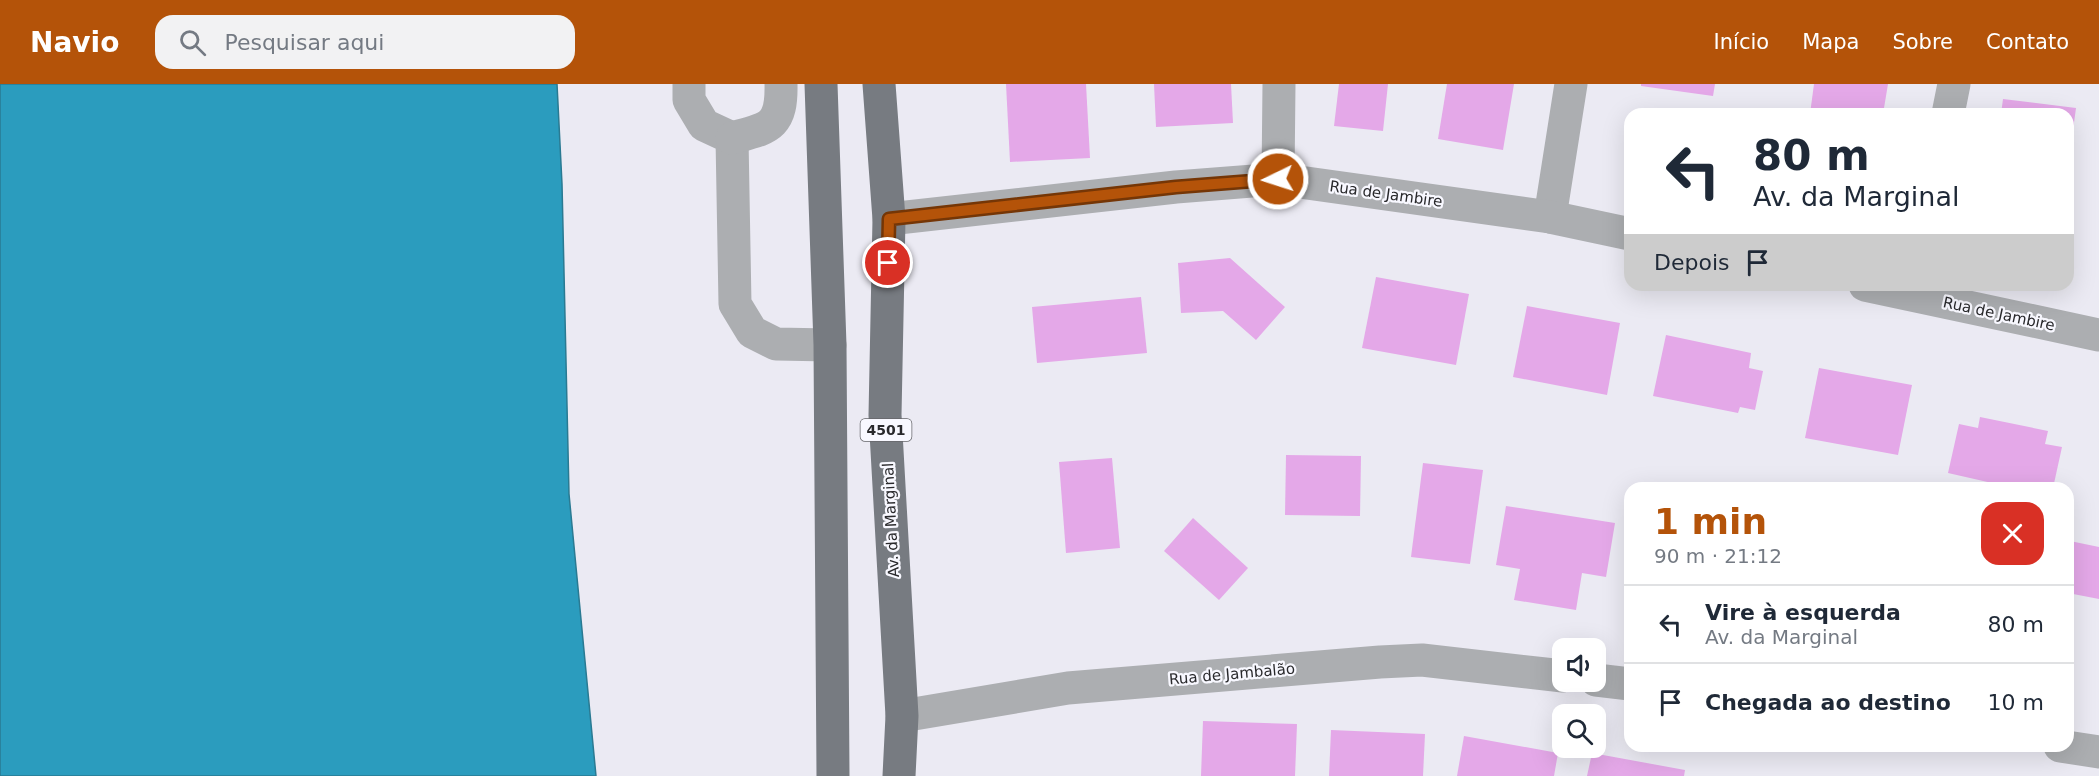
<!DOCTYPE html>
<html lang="pt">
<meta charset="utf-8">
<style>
body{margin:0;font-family:"DejaVu Sans",sans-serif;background:#f2f2f3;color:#1f2937;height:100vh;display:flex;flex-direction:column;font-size:22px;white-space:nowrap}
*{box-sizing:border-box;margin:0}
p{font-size:20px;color:#747a83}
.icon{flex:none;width:33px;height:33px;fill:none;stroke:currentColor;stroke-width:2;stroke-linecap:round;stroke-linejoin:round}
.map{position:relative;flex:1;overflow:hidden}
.panel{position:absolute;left:1624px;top:398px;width:450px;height:270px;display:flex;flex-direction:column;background:#fff;border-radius:18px;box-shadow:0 6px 24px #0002}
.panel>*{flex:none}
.hud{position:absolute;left:1624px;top:24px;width:450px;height:183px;border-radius:18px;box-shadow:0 6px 24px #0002;background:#fff;color:#1f2937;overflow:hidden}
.tools{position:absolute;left:1552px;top:554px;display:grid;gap:12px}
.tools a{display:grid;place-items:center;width:54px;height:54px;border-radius:12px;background:#fff;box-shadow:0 6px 24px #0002;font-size:30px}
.pin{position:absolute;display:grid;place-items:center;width:51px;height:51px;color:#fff;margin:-26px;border:3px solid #fff;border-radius:50%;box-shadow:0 2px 6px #0007}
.me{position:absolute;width:66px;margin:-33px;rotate:266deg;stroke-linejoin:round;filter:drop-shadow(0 0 4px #0008)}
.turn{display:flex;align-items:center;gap:21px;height:126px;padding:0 30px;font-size:27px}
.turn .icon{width:78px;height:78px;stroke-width:2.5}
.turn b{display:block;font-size:42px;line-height:51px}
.then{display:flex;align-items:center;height:57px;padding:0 30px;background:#0003;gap:12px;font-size:22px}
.round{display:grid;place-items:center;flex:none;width:63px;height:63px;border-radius:18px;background:#f2f2f3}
.headline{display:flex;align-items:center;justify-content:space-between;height:102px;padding:0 30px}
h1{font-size:36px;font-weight:700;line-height:45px;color:#b45309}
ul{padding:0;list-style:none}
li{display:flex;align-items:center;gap:18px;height:78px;padding:0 30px;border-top:2px solid #e0e1e3}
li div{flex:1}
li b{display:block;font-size:22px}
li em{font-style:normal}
header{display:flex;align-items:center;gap:36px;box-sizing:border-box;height:84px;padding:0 30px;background:#b45309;color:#fff}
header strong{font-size:28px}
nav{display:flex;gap:33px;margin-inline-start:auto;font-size:21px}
.search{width:420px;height:54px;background:#f2f2f3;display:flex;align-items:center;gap:15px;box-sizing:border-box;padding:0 21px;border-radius:18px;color:#747a83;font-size:22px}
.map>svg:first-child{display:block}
.water{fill:#2b9cbe;stroke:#2a7a92;stroke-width:1.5}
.building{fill:#e4a8e8}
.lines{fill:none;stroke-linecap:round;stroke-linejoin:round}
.minor{stroke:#acaeb1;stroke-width:33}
.major{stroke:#777b81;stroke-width:33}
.route-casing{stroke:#753606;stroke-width:15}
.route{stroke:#b45309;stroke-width:10}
.labels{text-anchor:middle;stroke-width:4.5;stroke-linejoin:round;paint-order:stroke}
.shield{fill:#f8f8ff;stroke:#67676b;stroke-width:1.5}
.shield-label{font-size:14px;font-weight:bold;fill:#29292c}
.street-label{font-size:15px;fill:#29292c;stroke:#f8f8ff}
</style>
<header>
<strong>Navio</strong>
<div class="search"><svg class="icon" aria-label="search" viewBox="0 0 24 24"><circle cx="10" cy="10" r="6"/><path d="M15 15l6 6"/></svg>Pesquisar aqui</div>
<nav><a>Início</a><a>Mapa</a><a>Sobre</a><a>Contato</a></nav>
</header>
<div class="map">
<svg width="2099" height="692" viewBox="0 0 2099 692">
<rect width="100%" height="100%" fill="#ebeaf3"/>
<polygon class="water" points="0,0 557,0 562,100 569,410 596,692 0,692"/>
<g class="building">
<polygon points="1006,0 1086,0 1090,74 1010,78"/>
<polygon points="1154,0 1231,0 1233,39 1156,43"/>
<polygon points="1339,0 1388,0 1383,47 1334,42"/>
<polygon points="1447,0 1514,0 1503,66 1438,55"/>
<polygon points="1641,0 1715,0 1713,12 1641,2"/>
<polygon points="1814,0 1888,0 1883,30 1810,30"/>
<polygon points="2003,15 2076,24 2070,68 2068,30 2001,30"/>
<polygon points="1230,174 1285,223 1256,256 1223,227 1181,229 1178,179"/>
<polygon points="1376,193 1469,210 1456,281 1362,264"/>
<polygon points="1141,213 1147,269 1037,279 1032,223"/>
<polygon points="1527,222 1620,239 1607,311 1513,293"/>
<polygon points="1666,251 1751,269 1749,284 1763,287 1755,326 1740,323 1738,329 1653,312"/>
<polygon points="1819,284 1912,301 1898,371 1805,354"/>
<polygon points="1980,333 2048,347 2045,360 2062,363 2053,404 2014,404 1948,389 1959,340 1978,344"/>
<polygon points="1286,371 1361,372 1360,432 1285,431"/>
<polygon points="1112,374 1120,464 1066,469 1059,378"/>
<polygon points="1423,379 1483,386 1470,480 1411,473"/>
<polygon points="1506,422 1615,439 1606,493 1582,489 1576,526 1514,516 1520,485 1496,481"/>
<polygon points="1193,434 1248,484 1219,516 1164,467"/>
<polygon points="2070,457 2099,463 2099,515 2068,509 2068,466"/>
<polygon points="1203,637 1297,640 1295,692 1201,692"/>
<polygon points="1331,646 1425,650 1423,692 1329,692"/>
<polygon points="1464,652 1558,669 1554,692 1457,692"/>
<polygon points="1592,669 1685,686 1684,692 1587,692"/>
</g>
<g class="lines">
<g class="minor">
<polyline points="689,0 689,16 704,41 732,54 735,220 752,248 776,260 830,261"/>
<polyline points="1948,30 1954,0"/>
<path d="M732,54C768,44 782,44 781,0"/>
<polyline points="1278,95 1279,0"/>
<polyline points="1550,133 1571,0"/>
<polyline points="889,135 1176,103 1278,95 1550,133 1630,150"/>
<polyline points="1865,201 2099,251"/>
<polyline points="1596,596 1630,600"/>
<polyline points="902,632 1068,604 1380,578 1422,576 1563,592"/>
<polyline points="2060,662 2099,668"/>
</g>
<g class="major">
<polyline points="821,0 830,261 833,692"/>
<polyline points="879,0 889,135 885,331 902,632 899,692"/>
</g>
</g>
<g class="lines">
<g class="route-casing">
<polyline id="route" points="888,179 889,135 1176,103 1278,95"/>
</g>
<use href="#route" class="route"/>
</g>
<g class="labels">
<rect class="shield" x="860.5" y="335" width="51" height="22" rx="4.5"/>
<g class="shield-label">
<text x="886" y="351">4501</text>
</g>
<g class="street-label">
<text transform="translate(1386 110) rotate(8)" y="5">Rua de Jambire</text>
<text transform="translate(1999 230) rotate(12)" y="5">Rua de Jambire</text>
<text transform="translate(891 436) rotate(-93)" y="5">Av. da Marginal</text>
<text transform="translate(1232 590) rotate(-5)" y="5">Rua de Jambalão</text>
</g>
</g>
</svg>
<div class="tools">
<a><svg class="icon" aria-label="sound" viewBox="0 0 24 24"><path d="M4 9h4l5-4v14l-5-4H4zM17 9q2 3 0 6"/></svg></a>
<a><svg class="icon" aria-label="search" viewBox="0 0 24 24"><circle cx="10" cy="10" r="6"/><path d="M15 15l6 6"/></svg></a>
</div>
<div class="pin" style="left:888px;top:179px;background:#d93025"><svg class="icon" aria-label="arrive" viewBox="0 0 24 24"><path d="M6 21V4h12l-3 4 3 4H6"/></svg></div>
<svg class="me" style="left:1278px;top:95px" viewBox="-20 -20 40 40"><circle r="17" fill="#b45309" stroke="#fff" stroke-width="3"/><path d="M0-11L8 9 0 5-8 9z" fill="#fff"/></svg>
<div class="hud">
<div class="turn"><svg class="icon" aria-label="left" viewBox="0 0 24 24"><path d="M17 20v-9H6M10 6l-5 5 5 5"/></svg><div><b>80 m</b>Av. da Marginal</div></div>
<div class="then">Depois<svg class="icon" aria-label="arrive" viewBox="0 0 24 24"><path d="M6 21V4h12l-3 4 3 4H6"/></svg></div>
</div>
<section class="panel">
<div class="headline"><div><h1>1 min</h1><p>90 m · 21:12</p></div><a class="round" style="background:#d93025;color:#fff"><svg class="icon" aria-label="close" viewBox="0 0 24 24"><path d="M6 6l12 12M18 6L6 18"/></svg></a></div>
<ul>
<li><svg class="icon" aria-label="left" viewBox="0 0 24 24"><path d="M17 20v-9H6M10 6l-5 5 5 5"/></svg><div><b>Vire à esquerda</b><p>Av. da Marginal</p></div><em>80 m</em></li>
<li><svg class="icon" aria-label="arrive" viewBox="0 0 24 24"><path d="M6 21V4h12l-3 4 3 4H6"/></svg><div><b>Chegada ao destino</b></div><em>10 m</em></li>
</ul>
</section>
</div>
